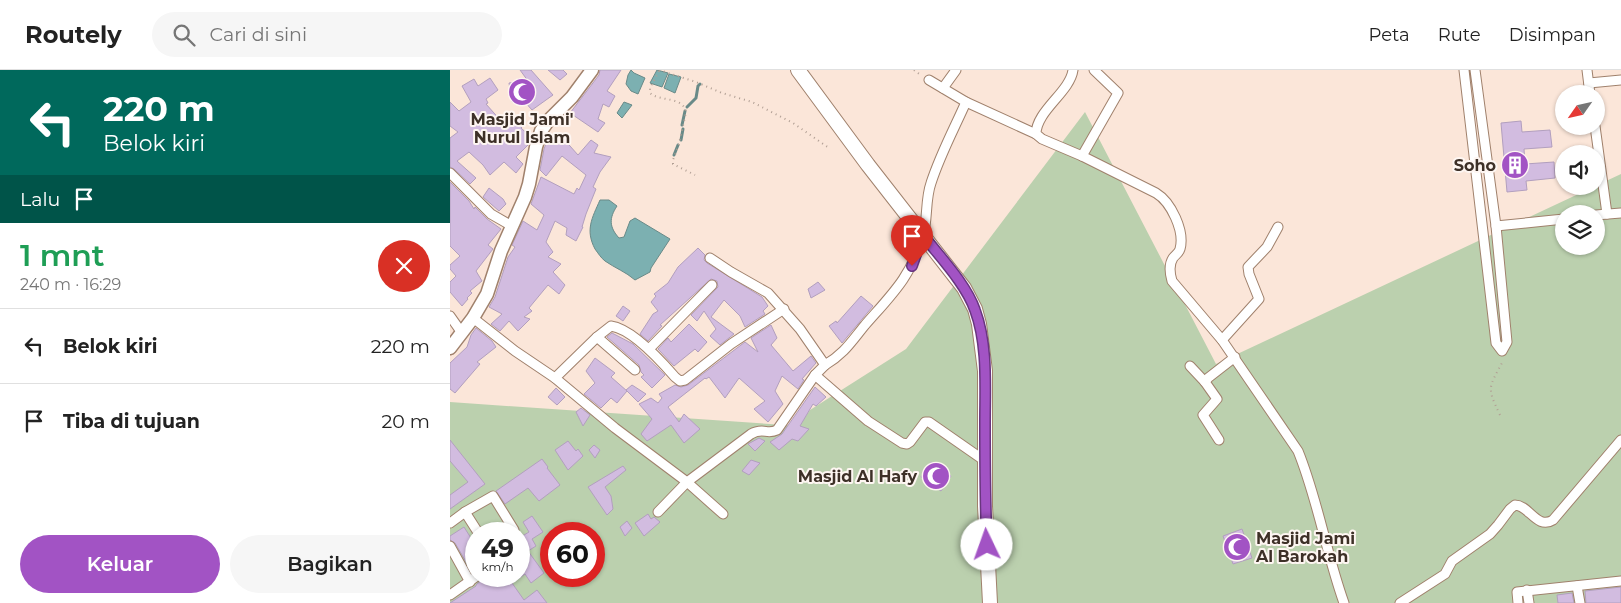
<!DOCTYPE html>
<html lang="id">
<meta charset="utf-8">
<style>
body{margin:0;font-family:Montserrat,sans-serif;background:#f6f6f6;color:#222;height:100vh;display:flex;flex-direction:column;font-size:19px;white-space:nowrap}
*{box-sizing:border-box;margin:0}
p{font-size:16px;color:#767676}
.icon{flex:none;width:28px;height:28px;fill:none;stroke:currentColor;stroke-width:2;stroke-linecap:round;stroke-linejoin:round}
.map{position:relative;flex:1;overflow:hidden}
.sheet{display:flex;flex-direction:column;background:#fff;width:450px}
.sheet>*{flex:none}
.banner{background:#00695c;color:#fff;overflow:hidden}
.needle{width:32px;rotate:236deg}
.tools{position:absolute;left:1105px;top:15px;display:grid;gap:10px}
.tools a{display:grid;place-items:center;width:50px;height:50px;border-radius:50%;background:#fff;box-shadow:0 1px 4px #0004;font-size:25px}
.speed{position:absolute;left:15px;top:452px;display:flex;gap:10px;font-size:25px;font-weight:700;text-align:center}
.speed>*{display:grid;place-content:center;width:65px;height:65px;border-radius:50%;background:#fff;box-shadow:0 1px 4px #0004;line-height:1}
.speed small{font-size:12px;font-weight:400}
.speed .limit{border:8px solid #d22;background:#fff;color:#111}
.pin{position:absolute;display:grid;place-items:center;width:42px;height:42px;color:#fff;margin:-51px -21px;border-radius:50% 50% 50% 0;rotate:-45deg;box-shadow:0 0 5px #0007}
.pin .icon{rotate:45deg}
.me{position:absolute;width:55px;margin:-28px;rotate:357deg;stroke-linejoin:round;filter:drop-shadow(0 0 4px #0008)}
.turn{display:flex;align-items:center;gap:18px;height:105px;padding:0 20px;font-size:22px}
.turn .icon{width:65px;height:65px;stroke-width:2.5}
.turn b{display:block;font-size:35px;line-height:42px}
.then{display:flex;align-items:center;height:48px;padding:0 20px;background:#0003;gap:10px;font-size:19px}
.round{display:grid;place-items:center;flex:none;width:52px;height:52px;border-radius:26px;background:#f6f6f6}
.head{display:flex;align-items:center;justify-content:space-between;height:85px;padding:0 20px}
h1{font-size:30px;font-weight:600;line-height:38px;color:#1e9e55}
.primary-button{display:flex;gap:10px;margin-top:auto;padding:10px 20px}
.primary-button a{flex:1;height:58px;border-radius:30px;background:#a253c4;color:#fff;font-size:20px;font-weight:600;line-height:58px;text-align:center}
.primary-button a+a{background:#f6f6f6;color:#222}
ul{padding:0;list-style:none}
li{display:flex;align-items:center;gap:15px;height:75px;padding:0 20px;border-top:1px solid #e0e0e0}
li div{flex:1}
li b{display:block;font-size:19px}
li em{font-style:normal}
header{display:flex;align-items:center;gap:30px;box-sizing:border-box;height:70px;padding:0 25px;background:#fff;border-bottom:1px solid #e0e0e0}
header strong{font-size:24px}
nav{display:flex;gap:28px;margin-inline-start:auto;font-size:18px}
.search{width:350px;height:45px;background:#f6f6f6;display:flex;align-items:center;gap:12px;box-sizing:border-box;padding:0 18px;border-radius:28px;color:#767676;font-size:19px}
main{display:flex;flex:1;min-height:0}
.map>svg:first-child{display:block}
.green{fill:#bbd0ae;fill-rule:evenodd}
.water{fill:#7cb0b1;stroke:#698a88}
.lines{fill:none;stroke-linecap:round;stroke-linejoin:round}
.stream{stroke:#698a88;stroke-width:3}
.building{fill:#d2bce0;stroke:#b29fbe}
.street-casing{stroke:#a0816c;stroke-width:11}
.secondary-casing{stroke:#a0816c;stroke-width:15}
.primary-casing{stroke:#a0816c;stroke-width:16}
.path{stroke:#b19f94;stroke-width:2;stroke-dasharray:1 4;stroke-linecap:butt}
.street{stroke:#fff;stroke-width:9}
.secondary{stroke:#fff;stroke-width:12}
.primary{stroke:#fff;stroke-width:14}
.route-casing{stroke:#69367f;stroke-width:12}
.route{stroke:#a253c4;stroke-width:9}
.labels{text-anchor:middle;stroke-width:4;stroke-linejoin:round;paint-order:stroke}
.poi-label{font-size:16px;font-weight:bold;fill:#3d3027;stroke:#fef6f2;text-anchor:end}
</style>
<header>
<strong>Routely</strong>
<div class="search"><svg class="icon" aria-label="search" viewBox="0 0 24 24"><circle cx="10" cy="10" r="6"/><path d="M15 15l6 6"/></svg>Cari di sini</div>
<nav><a>Peta</a><a>Rute</a><a>Disimpan</a></nav>
</header>
<main>
<section class="sheet">
<div class="banner">
<div class="turn"><svg class="icon" aria-label="left" viewBox="0 0 24 24"><path d="M17 20v-9H6M10 6l-5 5 5 5"/></svg><div><b>220 m</b>Belok kiri</div></div>
<div class="then">Lalu<svg class="icon" aria-label="arrive" viewBox="0 0 24 24"><path d="M6 21V4h12l-3 4 3 4H6"/></svg></div>
</div>
<div class="head"><div><h1>1 mnt</h1><p>240 m · 16:29</p></div><a class="round" style="background:#d93025;color:#fff"><svg class="icon" aria-label="close" viewBox="0 0 24 24"><path d="M6 6l12 12M18 6L6 18"/></svg></a></div>
<ul>
<li><svg class="icon" aria-label="left" viewBox="0 0 24 24"><path d="M17 20v-9H6M10 6l-5 5 5 5"/></svg><div><b>Belok kiri</b></div><em>220 m</em></li>
<li><svg class="icon" aria-label="arrive" viewBox="0 0 24 24"><path d="M6 21V4h12l-3 4 3 4H6"/></svg><div><b>Tiba di tujuan</b></div><em>20 m</em></li>
</ul>
<div class="primary-button"><a>Keluar</a><a>Bagikan</a></div>
</section>
<div class="map">
<svg width="1171" height="533" viewBox="0 0 1171 533">
<rect width="100%" height="100%" fill="#fbe6d9"/>
<path class="green" d="M635,42L766,294L1171,104V533H0V332L349,356L360,340L456,279ZM1114,144H1146V176H1114ZM26,464H69V506H26ZM101,464H144V506H101Z"/>
<g class="water">
<polygon points="181,0 184,3 195,8 188,24 181,21 176,14 178,5"/>
<polygon points="207,0 218,3 212,17 200,13"/>
<polygon points="219,4 231,7 225,23 214,18"/>
<polygon points="174,32 182,35 172,48 167,43"/>
<path d="M150,130H159L167,136C159,148 159,157 169,168L174,167L180,151L185,148L220,169L201,198L200,202L185,210C176,202 165,198 155,191C151,188 148,183 145,179C135,160 142,148 150,130Z"/>
</g>
<g class="lines">
<g class="stream">
<polyline points="237,37 246,28 248,16 250,14"/>
<polyline points="232,55 235,41"/>
<polyline points="231,70 233,59"/>
<polyline points="224,85 228,75"/>
</g>
</g>
<g class="building">
<polygon points="70,0 81,0 103,25 82,40 74,31 62,32 59,13 78,11"/>
<polygon points="98,0 113,0 117,4 110,10"/>
<polygon points="150,0 171,0 157,21 165,26 159,37 153,34 148,49 155,53 148,62 120,43 149,5"/>
<polygon points="40,8 48,20 36,29 38,33 36,34 52,52 63,45 72,57 71,58 81,67 78,75 66,87 73,94 66,103 54,92 40,105 33,95 19,82 7,91 26,108 20,114 4,99 0,97 0,68 8,62 0,56 0,32 9,41 21,32 12,16 24,9 28,16"/>
<polygon points="1071,51 1072,62 1100,60 1102,77 1074,79 1075,94 1104,92 1105,108 1076,111 1077,120 1057,122 1051,53"/>
<polygon points="100,63 110,70 112,67 128,85 141,70 148,75 144,83 161,87 150,102 143,117 146,119 136,144 132,157 133,157 126,171 116,165 117,158 105,151 96,172 103,182 98,187 111,194 103,202 115,215 109,224 98,215 79,238 82,241 74,247 80,249 68,261 59,251 50,261 41,254 52,244 39,237 45,227 58,187 65,177 62,175 73,151 87,160 94,145 81,134 91,107 124,124 127,118 129,120 136,105 112,86 96,106 90,100 94,79"/>
<polygon points="0,112 19,131 24,139 25,137 37,149 51,159 38,175 43,179 26,201 32,211 20,221 22,223 17,228 18,229 12,236 0,222 0,212 6,206 0,199 0,195 10,186 0,176"/>
<polygon points="39,118 53,129 56,134 49,141 33,127"/>
<polygon points="248,178 255,185 254,190 257,193 312,227 318,236 313,241 315,244 295,257 290,246 274,230 261,247 284,264 270,275 260,266 266,259 254,241 247,251 241,245 268,217 267,211 261,209 210,255 212,256 198,271 190,264 203,244 208,241 201,232 206,226 204,224 218,213 228,197"/>
<polygon points="368,212 375,220 361,228 358,219"/>
<polygon points="411,226 423,236 392,273 379,256 386,251 387,253"/>
<polygon points="173,236 180,241 173,251 166,246"/>
<polygon points="239,254 257,272 248,282 245,279 224,296 208,279 218,268 221,272"/>
<polygon points="321,255 327,268 321,275 343,301 361,286 366,293 352,309 354,310 348,319 332,306 325,321 333,334 318,352 304,339 315,331 289,308 275,328 259,307 256,309 255,308 218,337 229,352 234,344 250,359 234,373 221,355 197,371 191,364 202,349 189,334 201,328 208,333 212,328 209,324 225,315 231,317 238,315 295,272 308,282 301,268"/>
<polygon points="26,258 42,271 46,277 27,292 30,294 5,323 0,319 0,293 17,277 21,265"/>
<polygon points="162,263 183,274 215,305 202,318 191,307 194,305 191,302 189,295 157,267"/>
<polygon points="145,288 165,303 161,307 177,321 167,333 161,328 151,338 134,324 145,313 136,301"/>
<polygon points="182,315 196,324 188,332 176,320"/>
<polygon points="365,317 376,327 366,336 363,334 350,356 359,359 348,371 342,369 329,380 320,372 332,364"/>
<polygon points="106,318 115,327 107,335 98,327"/>
<polygon points="131,338 140,345 133,356 126,342"/>
<polygon points="309,368 315,371 305,381 298,374"/>
<polygon points="0,370 35,414 0,439 0,425 18,412 0,391"/>
<polygon points="118,371 126,381 128,379 133,386 118,400 105,380"/>
<polygon points="144,375 150,380 145,388 139,380"/>
<polygon points="92,389 98,397 97,398 110,415 89,431 78,418 55,434 46,421"/>
<polygon points="301,390 310,393 299,405 292,401"/>
<polygon points="481,392 501,406 491,421 471,407"/>
<polygon points="173,396 176,400 155,417 161,426 163,439 157,445 138,417"/>
<polygon points="198,444 201,449 204,447 210,452 194,466 185,453"/>
<polygon points="82,446 93,462 82,469 86,476 78,481 94,503 81,513 75,504 62,513 74,530 87,520 97,533 0,533 26,516 26,515 36,506 69,506 69,481 75,477 69,468 79,462 73,452"/>
<polygon points="177,451 182,458 175,466 170,457"/>
<polygon points="14,457 26,476 26,500 22,502 5,473 0,470 0,466"/>
<polygon points="792,459 802,488 783,494 773,466"/>
<polygon points="1171,517 1171,533 1136,533 1135,521"/>
<polygon points="1122,523 1124,533 1108,533 1107,525"/>
</g>
<g class="lines">
<g class="street-casing">
<g id="street">
<path d="M623,0C620,22 586,41 586,64L592,69L632,86L706,123C721,132 735,161 730,179C729,183 725,185 723,188C719,194 720,204 722,211L772,270L848,381C868,430 876,483 894,533"/>
<polyline points="1014,0 1046,273 1052,281 1057,272 1046,156 1025,0"/>
<polyline points="1137,0 1140,24"/>
<polyline points="479,10 516,32 586,64"/>
<polyline points="1139,13 1171,10"/>
<polyline points="493,18 506,0"/>
<polyline points="1145,56 1157,144"/>
<polyline points="632,86 668,23 644,0"/>
<polyline points="0,103 41,144 62,156"/>
<polyline points="1146,145 1171,143"/>
<polyline points="1046,156 1114,149"/>
<path d="M260,188L281,202L318,223L350,259L375,295C394,284 401,272 415,255C443,223 460,208 473,166C478,149 475,130 481,113C490,85 504,59 516,32"/>
<polyline points="0,246 12,263"/>
<polyline points="23,248 65,281 105,308 165,358 237,412 273,444"/>
<polyline points="147,267 185,300"/>
<polyline points="772,270 809,229 799,204 798,197 817,177 828,157"/>
<polyline points="199,279 262,215"/>
<polyline points="375,295 365,305 418,351 452,373 457,374 460,372 475,352 479,352 535,391"/>
<polyline points="740,296 755,312"/>
<path d="M105,308L147,267L161,256C182,259 212,292 225,307L230,311L235,310L281,274L334,239"/>
<polyline points="769,370 753,345 767,329 755,312 758,308 785,287"/>
<polyline points="15,442 29,464"/>
<path d="M208,442L237,412L301,364C313,357 317,365 327,360L365,305"/>
<polyline points="0,453 15,442 43,426 64,460"/>
<polyline points="0,476 20,512"/>
<polyline points="1127,516 1130,533"/>
<polyline points="1077,520 1079,533"/>
<polyline points="0,525 27,506"/>
<path d="M950,533L995,504L1002,491L1040,464L1048,455L1060,439L1065,435C1079,435 1087,460 1103,450L1171,370"/>
<polyline points="1068,533 1067,522 1171,511"/>
</g>
</g>
<g class="secondary-casing">
<polyline id="secondary" points="0,278 23,248 37,224 51,181 75,127 79,114 86,77 91,61 98,51 122,27 142,0"/>
</g>
<g class="primary-casing">
<polyline id="primary" points="348,0 418,95 514,218 525,239 529,254 535,301 535,436 540,533"/>
</g>
<g class="path">
<polyline points="209,0 246,12 272,23 302,32 343,53 379,78"/>
<polyline points="464,0 472,6"/>
<path d="M209,1L200,18V23C210,32 233,26 236,42L229,74L223,90V94L245,105"/>
<path d="M1050,345C1036,316 1039,318 1053,291"/>
</g>
<use href="#street" class="street"/>
<use href="#secondary" class="secondary"/>
<use href="#primary" class="primary"/>
</g>
<g class="lines">
<g class="route-casing">
<path id="route" d="M462,196L473,165C490,187 516,214 525,240C538,275 535,316 535,353C535,394 535,434 537,475"/>
</g>
<use href="#route" class="route"/>
</g>
<defs>
<g id="mosque-disc" transform="scale(1.4375)"><circle r="9.5" fill="#a253c4" stroke="#fef6f2"/><path d="M3.5-4.9A6 6 0 1 0 3.5 4.9A5 5 0 1 1 3.5-4.9Z" fill="#fff"/></g>
<g id="building-disc" transform="scale(1.4375)"><circle r="9.5" fill="#a253c4" stroke="#fef6f2"/><path d="M-4-6H4V6H1V3H-1V6H-4ZM-2.5-4.3h1.7v1.8h-1.7ZM.8-4.3h1.7v1.8H.8ZM-2.5-1h1.7V.8h-1.7ZM.8-1h1.7V.8H.8Z" fill="#fff"/></g>
</defs>
<g fill-rule="evenodd">
<use href="#mosque-disc" x="72" y="22"/>
<use href="#building-disc" x="1065" y="95"/>
<use href="#mosque-disc" x="486" y="406"/>
<use href="#mosque-disc" x="787" y="477"/>
</g>
<g class="labels">
<g class="poi-label">
<text x="72" y="55" text-anchor="middle">Masjid Jami'<tspan x="72" dy="18">Nurul Islam</tspan></text>
<text x="1046" y="101">Soho</text>
<text x="467" y="412">Masjid Al Hafy</text>
<text x="806" y="474" text-anchor="start">Masjid Jami<tspan x="806" dy="18">Al Barokah</tspan></text>
</g>
</g>
</svg>
<div class="tools">
<a><svg class="needle" viewBox="-14 -14 28 28"><path d="M0-13l5 13h-10z" fill="#e53935"/><path d="M0 13l5-13h-10z" fill="#767676"/></svg></a>
<a><svg class="icon" aria-label="sound" viewBox="0 0 24 24"><path d="M4 9h4l5-4v14l-5-4H4zM17 9q2 3 0 6"/></svg></a>
<a><svg class="icon" aria-label="layers" viewBox="0 0 24 24"><path d="M12 4l9 5-9 5-9-5zM3 14l9 5 9-5"/></svg></a>
</div>
<div class="speed"><div>49<small>km/h</small></div><div class="limit">60</div></div>
<div class="pin" style="left:462px;top:196px;background:#d93025"><svg class="icon" aria-label="arrive" viewBox="0 0 24 24"><path d="M6 21V4h12l-3 4 3 4H6"/></svg></div>
<svg class="me" style="left:537px;top:475px" viewBox="-20 -20 40 40"><circle r="19" fill="#fff"/><path d="M0-13L10 11 0 6-10 11z" fill="#a253c4"/></svg>
</div>
</main>
